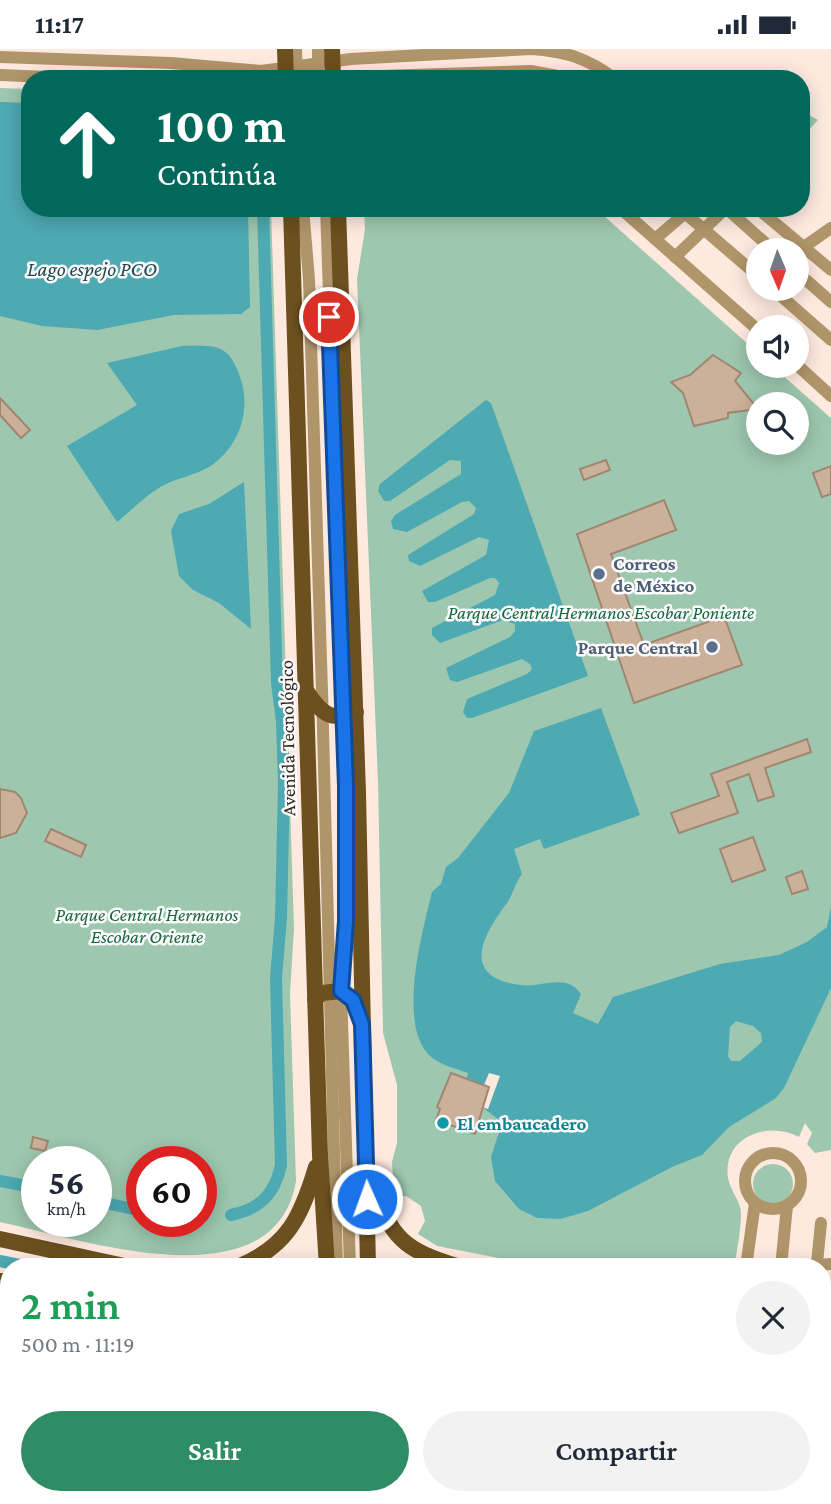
<!DOCTYPE html>
<html lang="es">
<meta charset="utf-8">
<style>
body{margin:0;font-family:"Crimson Pro",serif;background:#f2f2f3;color:#1f2937;height:100vh;display:flex;flex-direction:column;font-size:26px;white-space:nowrap}
*{box-sizing:border-box;margin:0}
p{font-size:23px;color:#747a83}
.icon{flex:none;width:38px;height:38px;fill:none;stroke:currentColor;stroke-width:2;stroke-linecap:round;stroke-linejoin:round}
.map{position:relative;flex:1;overflow:hidden}
.drawer{position:absolute;left:0px;top:1209px;width:831px;height:247px;display:flex;flex-direction:column;background:#fff;border-radius:28px 28px 0 0;box-shadow:0 4px 18px #0003}
.drawer>*{flex:none}
.banner{position:absolute;left:21px;top:21px;width:789px;height:147px;border-radius:28px;box-shadow:0 4px 18px #0003;background:#00695c;color:#fff;overflow:hidden}
.needle{width:46px;rotate:178deg}
.buttons{position:absolute;left:746px;top:189px;display:grid;gap:14px}
.buttons a{display:grid;place-items:center;width:63px;height:63px;border-radius:50%;background:#fff;box-shadow:0 4px 18px #0003;font-size:35px}
.speed{position:absolute;left:21px;top:1097px;display:flex;gap:14px;font-size:35px;font-weight:700;text-align:center}
.speed>*{display:grid;place-content:center;width:91px;height:91px;border-radius:50%;background:#fff;box-shadow:0 4px 18px #0003;line-height:1}
.speed small{font-size:18px;font-weight:400}
.speed .limit{border:10px solid #d22;background:#fff;color:#111}
.pin{position:absolute;display:grid;place-items:center;width:60px;height:60px;color:#fff;margin:-30px;border:4px solid #fff;border-radius:50%;box-shadow:0 2px 7px #0007}
.me{position:absolute;width:77px;margin:-38px;rotate:358deg;stroke-linejoin:round;filter:drop-shadow(0 0 5px #0008)}
.turn{display:flex;align-items:center;gap:24px;height:147px;padding:0 21px;font-size:32px}
.turn .icon{width:91px;height:91px;stroke-width:2.5}
.turn b{display:block;font-size:49px;line-height:60px}
.round{display:grid;place-items:center;flex:none;width:74px;height:74px;border-radius:37px;background:#f2f2f3}
.summary{display:flex;align-items:center;justify-content:space-between;height:119px;padding:0 21px}
h1{font-size:42px;font-weight:600;line-height:52px;color:#1e9e55}
.action{display:flex;gap:14px;margin-top:auto;padding:14px 21px}
.action a{flex:1;height:80px;border-radius:42px;background:#2f8d65;color:#fff;font-size:28px;font-weight:600;line-height:80px;text-align:center}
.action a+a{background:#f2f2f3;color:#1f2937}
.status{display:flex;justify-content:space-between;align-items:center;height:49px;padding:0 35px;background:#fff;direction:ltr}
.status svg{height:19px;fill:currentColor}
.map>svg:first-child{display:block}
.built{fill:#fad9c9}
.green{fill:#9dc7af;fill-rule:evenodd}
.water{fill:#4da9b2;fill-rule:evenodd}
.pier{fill:#fee9df}
.lines{fill:none;stroke-linecap:round;stroke-linejoin:round}
.canal{stroke:#4da9b2;stroke-width:12}
.building{fill:#cbb09a;stroke:#a08671;stroke-width:2}
.minor{stroke:#b0956a;stroke-width:12}
.major{stroke:#6c501e;stroke-width:16}
.route-casing{stroke:#114b97;stroke-width:18}
.route{stroke:#1a73e8;stroke-width:12}
.service-dot{fill:#5c6f8a;stroke:#fbfbfb;stroke-width:2.5}
.culture-dot{fill:#0f9aa8;stroke:#fbfbfb;stroke-width:2.5}
.labels{text-anchor:middle;stroke-width:5;stroke-linejoin:round;paint-order:stroke}
.service-label{font-size:19px;font-weight:bold;fill:#4e5e75;stroke:#fbfbfb;text-anchor:start}
.park-label{font-size:19px;font-style:italic;fill:#146542;stroke:#fbfbfb}
.street-label{font-size:19px;fill:#30231d;stroke:#fbfbfb}
.culture-label{font-size:19px;font-weight:bold;fill:#0d838f;stroke:#fbfbfb;text-anchor:start}
.water-label{font-size:21px;font-style:italic;fill:#1f494e;stroke:#fbfbfb}
</style>
<div class="status"><b>11:17</b><svg viewBox="0 0 49 12"><path d="M0 12V9h3v3zM5 12V6h3v6zM10 12V3h3v9zM15 12V0h3v12zM26 1h20v11H26zM47 4h2v5h-2z"/></svg></div>
<div class="map">
<svg width="831" height="1455" viewBox="0 0 831 1455">
<rect width="100%" height="100%" fill="#fee9df"/>
<g class="built">
<polygon points="0,1250 9,1252 9,1431 0,1429"/>
<polygon points="831,1414 831,1455 770,1455 768,1447 822,1447 823,1417"/>
<polygon points="80,1447 314,1447 314,1455 122,1455"/>
<polygon points="402,1447 517,1447 573,1455 402,1455"/>
</g>
<g class="green">
<path d="M0,39L30,40V159H271L294,879L290,945L296,1132C275,1257 80,1190 0,1173ZM37,1113H96V1172H37ZM142,1113H201V1172H142Z"/>
<polygon points="802,62 818,71 802,88"/>
<path d="M364,159H595L758,304V317H772L831,369V1101L815,1104L807,1095L812,1084L805,1074L799,1088C768,1071 722,1088 728,1129C730,1141 741,1153 741,1164C741,1182 737,1201 734,1218H544L437,1197L418,1185L425,1172L421,1157L406,1147L394,1148L392,1113L397,1094V1036L383,984L378,733L357,230L365,180ZM758,355H796V394H758Z"/>
<circle cx="773" cy="1135" r="20"/>
</g>
<g class="water">
<polygon points="0,53 30,54 30,159 248,159 250,258 241,265 174,266 97,281 42,277 0,267"/>
<path d="M182,297C215,297 228,293 240,328C252,361 239,399 209,418C195,426 178,429 164,436C147,445 132,461 117,473L67,397L137,356L107,314Z"/>
<polygon points="486,351 491,354 588,627 472,669 467,669 463,663 467,650 527,625 532,620 530,615 522,610 457,633 450,631 446,619 510,588 515,582 515,575 503,571 440,594 432,586 432,579 495,546 499,534 495,529 490,529 435,553 428,553 422,542 486,506 489,491 479,488 420,517 409,512 408,506 474,465 476,459 469,452 462,453 407,483 393,480 391,472 395,466 461,425 461,412 450,411 390,452 384,452 378,442 380,435"/>
<polygon points="244,433 251,580 219,554 193,541 179,527 171,482 179,465 209,455"/>
<path d="M601,659L640,766L544,800L540,790L514,800L522,825C515,834 513,845 507,854C482,887 460,928 520,936C542,939 566,923 581,945L573,964L598,975L613,948L720,915L779,906L807,893L827,878L831,858V939L784,1039L776,1049L729,1078L702,1106L672,1118L588,1162L560,1170L537,1169L519,1160L495,1132L491,1108L500,1080L498,1070L482,1058L489,1038L467,1029L468,1024C455,1019 439,1016 429,1006C397,973 423,881 432,843L441,835L446,818L458,809L509,744L534,682ZM736,972L753,977L761,984L762,993L740,1012H731L728,1007L730,978Z"/>
</g>
<polygon class="pier" points="489,1024 500,1027 488,1060 482,1058 489,1038 484,1036"/>
<g class="lines">
<g class="canal">
<polyline points="0,1132 37,1139"/>
<polyline points="96,1152 142,1162"/>
<path d="M231,1166C260,1160 275,1145 281,1116L276,929L281,869L284,734L282,672L277,634L263,160"/>
<polyline points="201,1167 203,1167"/>
<polyline points="0,1212 29,1218"/>
<polyline points="822,1304 831,1305"/>
</g>
</g>
<g class="building">
<polygon points="713,306 741,324 735,332 758,360 728,364 728,369 694,377 683,344 671,333 690,326"/>
<polygon points="0,349 30,381 21,389 0,366"/>
<polygon points="606,411 610,421 584,431 580,420"/>
<polygon points="831,417 831,445 822,448 813,424"/>
<polygon points="664,451 676,481 611,505 644,596 724,567 742,616 634,654 577,485"/>
<polygon points="807,690 811,703 765,719 774,747 758,752 749,725 727,733 738,764 679,784 671,764 719,747 711,725"/>
<polygon points="0,740 15,743 21,749 27,764 16,784 0,789"/>
<polygon points="51,780 86,796 81,808 45,792"/>
<polygon points="753,788 765,821 732,833 720,800"/>
<polygon points="802,822 808,840 792,845 786,828"/>
<polygon points="451,1024 489,1038 475,1085 436,1071 440,1060 437,1058"/>
<polygon points="33,1088 48,1092 45,1102 31,1099"/>
</g>
<g class="lines">
<g class="minor">
<polyline points="296,0 297,30"/>
<polyline points="318,0 318,30"/>
<path d="M0,8L171,14L261,22L351,10L531,0C564,2 588,9 615,30"/>
<polyline points="0,26 97,30"/>
<polyline points="368,30 381,27 531,22 573,30"/>
<polyline points="303,159 309,230 322,642 337,1218"/>
<polyline points="326,159 346,737 346,872 341,942 350,1218"/>
<polyline points="620,159 758,281"/>
<polyline points="679,159 758,227"/>
<polyline points="726,159 773,201"/>
<polyline points="757,159 831,221"/>
<polyline points="655,190 691,159"/>
<polyline points="804,198 831,179"/>
<polyline points="675,208 726,159"/>
<polyline points="796,222 831,253"/>
<polyline points="773,240 831,291"/>
<polyline points="796,315 831,347"/>
<circle cx="773" cy="1132" r="28"/>
<polyline points="817,1214 821,1174"/>
<polyline points="746,1218 755,1154"/>
<polyline points="781,1218 787,1157"/>
<polyline points="789,1218 831,1215"/>
<polyline points="0,1330 9,1276"/>
<polyline points="0,1366 0,1380"/>
<polyline points="822,1428 831,1422"/>
<polyline points="198,1447 233,1455"/>
<polyline points="347,1447 347,1455"/>
<polyline points="361,1447 362,1455"/>
<polyline points="403,1447 420,1455"/>
<polyline points="691,1447 692,1455"/>
<polyline points="723,1447 727,1455"/>
<polyline points="807,1455 809,1447"/>
</g>
<g class="major">
<polyline points="285,0 286,30"/>
<polyline points="332,0 333,30"/>
<polyline points="291,159 320,1106 327,1218"/>
<polyline points="338,159 358,744 368,1218"/>
<path d="M307,643C321,664 330,673 356,663"/>
<polyline points="315,950 322,944 341,942 353,951 360,969"/>
<path d="M371,1134C393,1190 401,1200 460,1218"/>
<polyline points="0,1190 129,1218"/>
<path d="M238,1218C288,1197 301,1168 316,1118"/>
<polyline points="0,1232 9,1233"/>
<polyline points="822,1281 831,1282"/>
<polyline points="822,1325 831,1326"/>
<polyline points="334,1447 335,1455"/>
<polyline points="376,1447 377,1455"/>
</g>
</g>
<g class="lines">
<g class="route-casing">
<polyline id="route" points="329,268 346,737 346,872 341,942 353,951 362,975 367,1150"/>
</g>
<use href="#route" class="route"/>
</g>
<g class="service-dot">
<circle cx="599" cy="525" r="7"/>
<circle cx="712" cy="598" r="7"/>
</g>
<circle class="culture-dot" cx="443" cy="1074" r="7"/>
<g class="labels">
<g class="service-label">
<text x="613" y="521">Correos<tspan x="613" dy="22">de México</tspan></text>
<text x="698" y="605" text-anchor="end">Parque Central</text>
</g>
<g class="park-label">
<text x="601" y="570">Parque Central Hermanos Escobar Poniente</text>
<text x="147" y="872">Parque Central Hermanos<tspan x="147" dy="22">Escobar Oriente</tspan></text>
</g>
<g class="street-label">
<text transform="translate(287 689) rotate(-91)" y="7">Avenida Tecnológico</text>
</g>
<g class="culture-label">
<text x="457" y="1081">El embaucadero</text>
</g>
<g class="water-label">
<text x="92" y="227">Lago espejo PCO</text>
</g>
</g>
</svg>
<div class="buttons">
<a><svg class="needle" viewBox="-14 -14 28 28"><path d="M0-13l5 13h-10z" fill="#e53935"/><path d="M0 13l5-13h-10z" fill="#747a83"/></svg></a>
<a><svg class="icon" aria-label="sound" viewBox="0 0 24 24"><path d="M4 9h4l5-4v14l-5-4H4zM17 9q2 3 0 6"/></svg></a>
<a><svg class="icon" aria-label="search" viewBox="0 0 24 24"><circle cx="10" cy="10" r="6"/><path d="M15 15l6 6"/></svg></a>
</div>
<div class="speed"><div>56<small>km/h</small></div><div class="limit">60</div></div>
<div class="pin" style="left:329px;top:268px;background:#d93025"><svg class="icon" aria-label="arrive" viewBox="0 0 24 24"><path d="M6 21V4h12l-3 4 3 4H6"/></svg></div>
<svg class="me" style="left:367px;top:1150px" viewBox="-20 -20 40 40"><circle r="17" fill="#1a73e8" stroke="#fff" stroke-width="3"/><path d="M0-11L8 9 0 5-8 9z" fill="#fff"/></svg>
<div class="banner">
<div class="turn"><svg class="icon" aria-label="ahead" viewBox="0 0 24 24"><path d="M12 20V5M6 11l6-6 6 6"/></svg><div><b>100 m</b>Continúa</div></div>
</div>
<section class="drawer">
<div class="summary"><div><h1>2 min</h1><p>500 m · 11:19</p></div><a class="round"><svg class="icon" aria-label="close" viewBox="0 0 24 24"><path d="M6 6l12 12M18 6L6 18"/></svg></a></div>
<div class="action"><a>Salir</a><a>Compartir</a></div>
</section>
</div>
